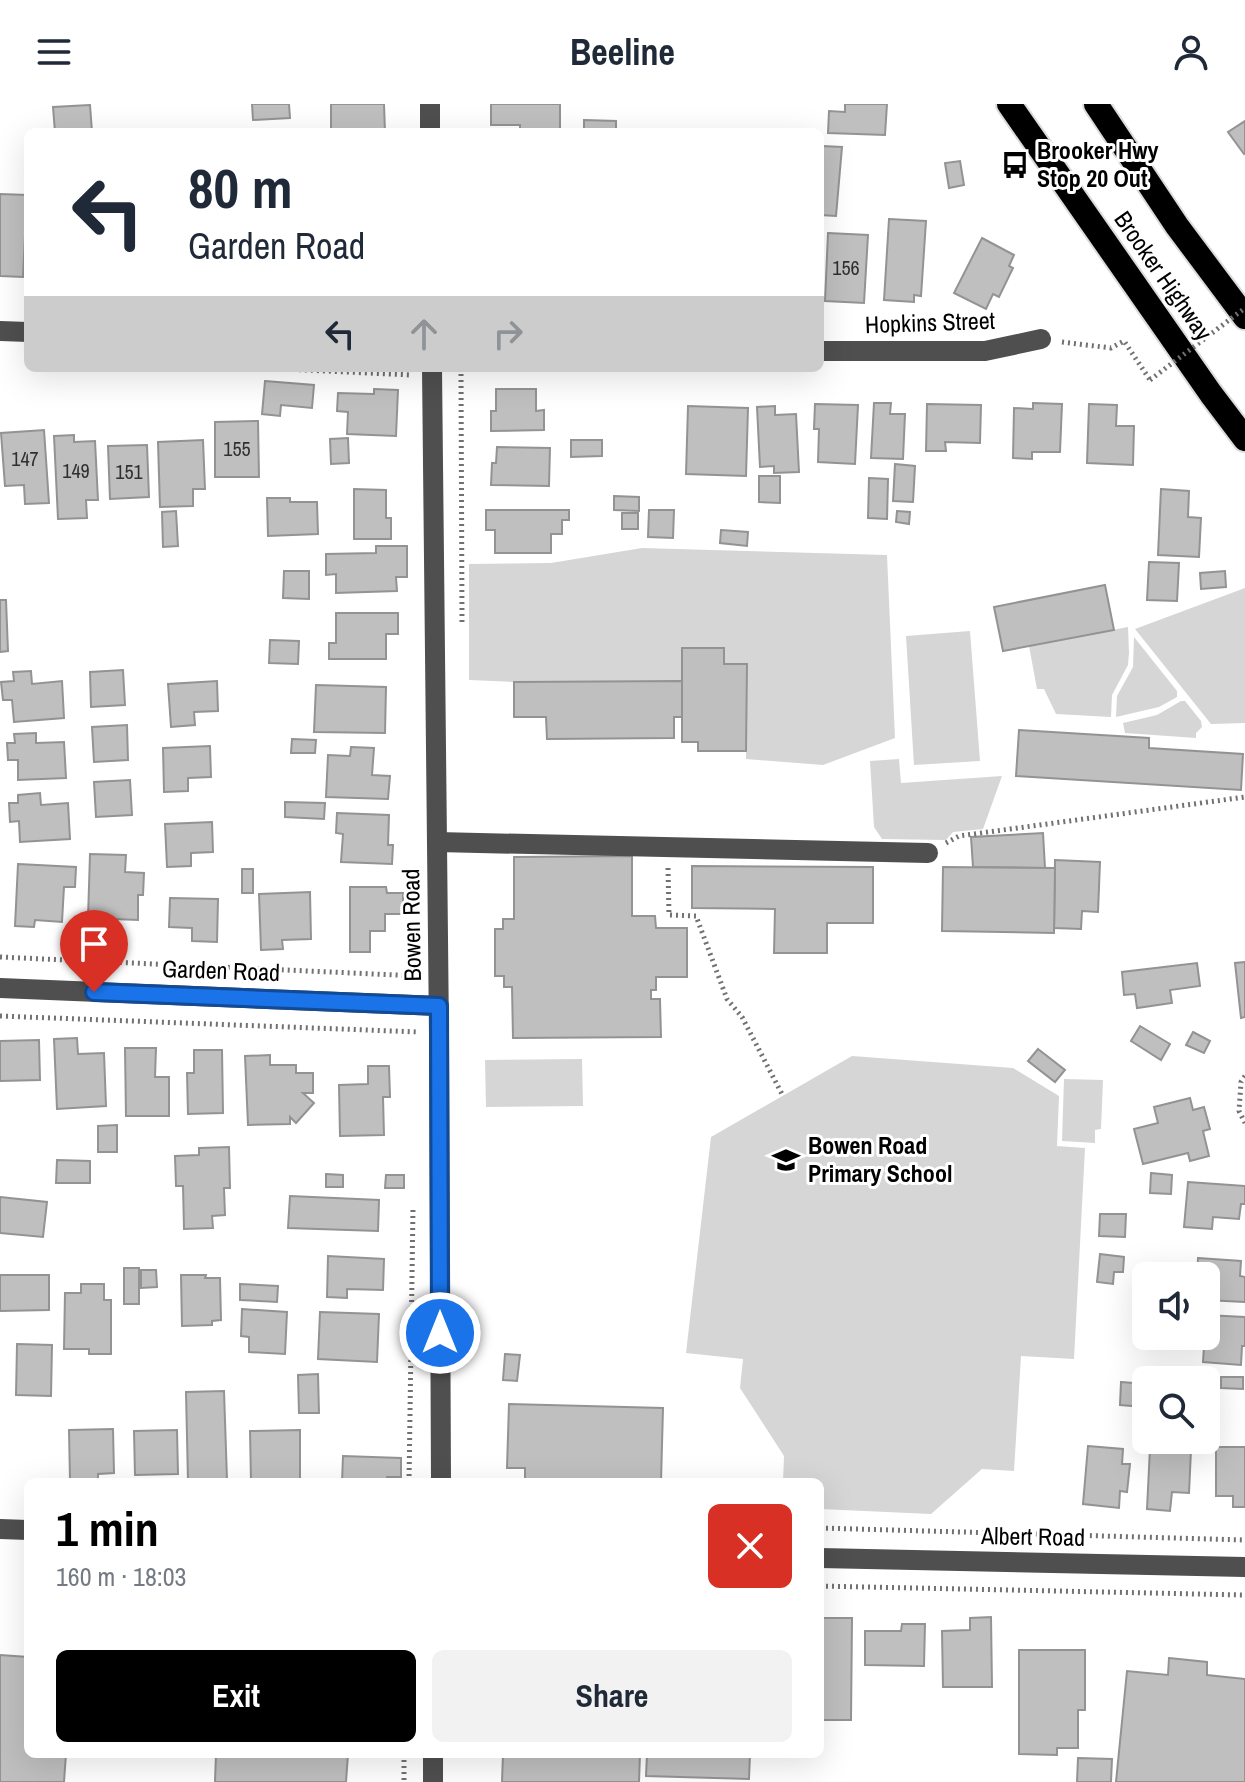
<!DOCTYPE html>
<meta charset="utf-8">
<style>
body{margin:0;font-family:"Archivo Narrow",sans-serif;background:#f2f2f3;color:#1f2937;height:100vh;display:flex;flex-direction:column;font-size:30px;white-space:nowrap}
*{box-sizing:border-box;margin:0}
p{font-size:26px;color:#747a83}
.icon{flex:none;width:44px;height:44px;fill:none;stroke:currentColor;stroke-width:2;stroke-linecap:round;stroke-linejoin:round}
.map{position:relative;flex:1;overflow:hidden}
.sheet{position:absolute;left:24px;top:1374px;width:800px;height:280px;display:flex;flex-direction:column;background:#fff;border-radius:12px;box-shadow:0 8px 32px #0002}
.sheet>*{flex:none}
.banner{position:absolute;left:24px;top:24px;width:800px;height:244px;border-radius:12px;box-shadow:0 8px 32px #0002;background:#fff;color:#1f2937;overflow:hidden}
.controls{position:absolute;left:1132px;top:1158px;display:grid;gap:16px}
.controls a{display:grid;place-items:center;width:88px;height:88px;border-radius:12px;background:#fff;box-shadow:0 8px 32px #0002;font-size:40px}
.pin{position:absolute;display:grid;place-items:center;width:68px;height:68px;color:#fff;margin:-82px -34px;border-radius:50% 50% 50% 0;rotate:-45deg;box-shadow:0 0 8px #0007}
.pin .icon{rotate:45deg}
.me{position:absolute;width:88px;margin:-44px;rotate:0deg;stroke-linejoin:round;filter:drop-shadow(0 0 6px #0008)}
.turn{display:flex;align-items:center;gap:28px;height:168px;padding:0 32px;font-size:36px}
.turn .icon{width:104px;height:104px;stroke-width:2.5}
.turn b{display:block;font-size:56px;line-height:68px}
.lanes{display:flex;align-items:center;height:76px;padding:0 32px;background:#0003;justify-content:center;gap:40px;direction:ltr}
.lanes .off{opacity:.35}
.round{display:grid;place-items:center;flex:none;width:84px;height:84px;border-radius:12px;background:#f2f2f3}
.head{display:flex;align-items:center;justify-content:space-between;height:136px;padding:0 32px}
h1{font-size:48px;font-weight:700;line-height:60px;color:#000}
.cta{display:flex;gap:16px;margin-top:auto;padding:16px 32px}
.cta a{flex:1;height:92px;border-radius:12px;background:#000;color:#fff;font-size:32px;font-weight:700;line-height:92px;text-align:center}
.cta a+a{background:#f2f2f3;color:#1f2937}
header{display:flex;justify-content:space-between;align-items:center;height:104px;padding:0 32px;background:#fff;font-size:36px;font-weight:700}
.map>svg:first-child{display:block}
.green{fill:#d6d6d6}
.building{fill:#bfbfbf;stroke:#939393;stroke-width:2}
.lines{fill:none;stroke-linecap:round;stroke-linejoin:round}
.highway-casing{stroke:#dbdbdb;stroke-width:28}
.path{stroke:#717171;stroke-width:5;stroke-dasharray:2 4;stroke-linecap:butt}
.minor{stroke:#4f4f4f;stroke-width:20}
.highway{stroke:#000;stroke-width:24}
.path-bridge{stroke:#717171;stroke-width:5;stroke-dasharray:2 4;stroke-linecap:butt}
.route-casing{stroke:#114b97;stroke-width:20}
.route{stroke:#1a73e8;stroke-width:14}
.labels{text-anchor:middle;stroke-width:6;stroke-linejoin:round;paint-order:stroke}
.number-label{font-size:20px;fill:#303030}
.poi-label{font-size:24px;font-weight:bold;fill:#000;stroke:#fff;text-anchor:start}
.street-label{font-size:24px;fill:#000;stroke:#fff}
</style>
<header><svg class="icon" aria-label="menu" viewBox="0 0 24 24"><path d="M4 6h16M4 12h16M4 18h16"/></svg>Beeline<svg class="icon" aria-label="person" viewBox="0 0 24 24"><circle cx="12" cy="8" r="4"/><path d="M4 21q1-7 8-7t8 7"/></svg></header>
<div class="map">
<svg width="1245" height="1678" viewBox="0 0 1245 1678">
<rect width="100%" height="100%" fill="#fff"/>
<g class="green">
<polygon points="642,444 887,451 895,634 823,661 746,655 747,561 724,560 724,544 682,544 682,577 514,578 469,576 469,460 551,459"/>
<polygon points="1245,484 1245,619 1211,620 1135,525"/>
<polygon points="1128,523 1129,549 1128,561 1112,591 1111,613 1056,610 1044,585 1037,585 1029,542"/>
<polygon points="970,527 980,657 914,661 906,532"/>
<polygon points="1134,533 1177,587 1177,593 1159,603 1116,613 1117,592 1133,563"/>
<polygon points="1181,597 1185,597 1201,617 1202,623 1196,629 1196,634 1125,629 1123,619 1157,611"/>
<polygon points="899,655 901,679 1002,672 983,725 953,728 946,736 882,735 874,723 870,657"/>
<polygon points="852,952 1013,964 1059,992 1057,1042 1085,1044 1074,1255 1021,1252 1014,1367 982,1365 931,1410 820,1405 820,1378 783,1378 784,1352 740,1284 743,1255 686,1249 711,1033"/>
<polygon points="582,955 583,1002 486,1003 485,956"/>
<polygon points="1064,975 1103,976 1101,1025 1095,1026 1095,1039 1062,1037"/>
</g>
<g class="building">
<polygon points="252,0 289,0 290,14 253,16"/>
<polygon points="331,0 384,0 385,28 331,28"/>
<polygon points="491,0 560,0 560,27 520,27 520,21 491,21"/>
<polygon points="845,0 887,0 885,31 828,29 829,7 845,8"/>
<polygon points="90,1 92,28 55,28 53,3"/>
<polygon points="584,16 616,17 616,28 584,28"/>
<polygon points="1245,17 1245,49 1244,50 1228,28"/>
<polygon points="822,42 842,43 836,112 820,111"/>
<polygon points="960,57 964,81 949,84 945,59"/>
<polygon points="0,90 27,91 23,173 0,172"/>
<polygon points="889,115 926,117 921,192 914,191 914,198 884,196"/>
<polygon points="828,129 868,131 864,199 825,197"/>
<polygon points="982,134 1014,151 1009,162 1013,164 999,193 993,190 986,205 954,189"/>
<polygon points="265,277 314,281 312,304 281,301 280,312 262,310"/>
<polygon points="374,285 398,286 396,332 347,330 348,308 337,307 338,289 374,290"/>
<polygon points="496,285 536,285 536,307 544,306 544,326 491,327 491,307 496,307"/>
<polygon points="874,299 891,299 890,310 905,310 903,355 871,354"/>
<polygon points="1033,299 1062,300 1060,348 1032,348 1032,355 1013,354 1014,304 1033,305"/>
<polygon points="815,300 858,301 855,360 818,358 819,325 814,325"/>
<polygon points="927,300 981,301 980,339 945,338 946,347 926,347"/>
<polygon points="1089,300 1117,301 1116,322 1134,322 1133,361 1087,359"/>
<polygon points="688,302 748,304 746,372 686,370"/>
<polygon points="775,302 775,311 796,310 799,368 774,369 774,362 760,363 757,303"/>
<polygon points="258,317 259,373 215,373 215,318"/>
<polygon points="44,326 49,399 25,400 24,381 5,382 1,329"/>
<polygon points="74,331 74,338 95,337 98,396 86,396 87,414 58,415 54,332"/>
<polygon points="348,334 349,359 331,360 330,335"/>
<polygon points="203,336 205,385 193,385 193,402 160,403 158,338"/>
<polygon points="571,336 602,336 602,352 571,353"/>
<polygon points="147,341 149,393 110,395 108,342"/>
<polygon points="497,343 550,344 549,382 491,381 492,359 496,359"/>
<polygon points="895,360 915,362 913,398 893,397"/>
<polygon points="759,372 780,372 780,399 759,398"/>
<polygon points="869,374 888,375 887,415 868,414"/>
<polygon points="354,385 386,386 386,414 391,414 391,435 354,435"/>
<polygon points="1161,385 1189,387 1188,413 1201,414 1199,453 1158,451"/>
<polygon points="614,392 639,393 639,407 614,406"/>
<polygon points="267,394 290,394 290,398 317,398 318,430 268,432"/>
<polygon points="486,406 569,406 569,416 562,416 562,430 551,430 551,449 495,449 495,426 486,426"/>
<polygon points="649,406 674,406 673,434 648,433"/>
<polygon points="176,407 178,442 163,443 162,408"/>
<polygon points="897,407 910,408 909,420 896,418"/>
<rect x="622" y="409" width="16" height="16"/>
<polygon points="721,426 748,428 747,442 720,439"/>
<polygon points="376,442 407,442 407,473 396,473 397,487 336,489 336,470 326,471 326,450 376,449"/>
<polygon points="1149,458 1179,459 1177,497 1147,496"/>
<polygon points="284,467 309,467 309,495 283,494"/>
<polygon points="1225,467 1226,483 1201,485 1200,469"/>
<polygon points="1105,481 1114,526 1003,547 994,503"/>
<polygon points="0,496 6,496 8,547 0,548"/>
<polygon points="336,509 398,509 398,530 386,530 386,555 329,555 329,539 336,539"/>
<polygon points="270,536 299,537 298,560 269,559"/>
<polygon points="682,544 724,544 724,560 747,560 746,647 698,647 698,638 682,638"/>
<polygon points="123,566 125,601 91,603 90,568"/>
<polygon points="31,567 32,580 62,577 64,614 14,618 12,596 3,596 1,578 14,577 13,568"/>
<polygon points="217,577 218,607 194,608 195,621 171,623 168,580"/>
<polygon points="682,577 682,613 674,613 674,634 547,635 546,613 514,613 514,578"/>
<polygon points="316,581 386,583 385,629 314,628"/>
<polygon points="127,621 128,656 94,658 92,623"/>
<polygon points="1019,626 1149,634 1149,644 1243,650 1241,686 1016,672"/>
<polygon points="36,629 36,639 64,638 66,674 18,676 18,656 8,656 7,639 15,639 14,630"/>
<polygon points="292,635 316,636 315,649 291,649"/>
<polygon points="210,642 211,673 188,674 188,687 164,688 163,644"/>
<polygon points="351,643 374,644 372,671 390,672 388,695 326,693 328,651 350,652"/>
<polygon points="130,676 132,711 96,713 94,678"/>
<polygon points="40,689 41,701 68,699 70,735 20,738 19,717 10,718 9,699 18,699 18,691"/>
<polygon points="285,698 325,699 324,715 285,713"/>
<polygon points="337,709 389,711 388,741 393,741 392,760 341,758 343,730 336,729"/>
<polygon points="212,718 213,748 191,749 191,762 167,763 165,720"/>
<polygon points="1043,729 1045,764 973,763 971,733"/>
<polygon points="90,750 126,751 125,768 144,769 143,791 138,791 138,816 88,814"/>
<polygon points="632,752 632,812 655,812 656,824 687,824 687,873 656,873 656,886 651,886 651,895 660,895 661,933 513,934 512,883 504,883 504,872 495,872 495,825 503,825 503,815 514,815 514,753"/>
<polygon points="1055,756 1100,758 1098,808 1082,807 1081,825 1054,824"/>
<polygon points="18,760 76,763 75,783 64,783 62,818 35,816 34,823 15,822"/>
<polygon points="692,762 873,763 873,819 827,819 827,849 774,849 775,805 692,804"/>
<polygon points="943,763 1055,764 1054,829 942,827"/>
<rect x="242" y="765" width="11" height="24"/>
<polygon points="350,783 386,783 387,789 403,789 403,810 385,810 385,827 370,827 370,848 350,848"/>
<polygon points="310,788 311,835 282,836 283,845 261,846 259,790"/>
<polygon points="170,794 218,795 217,838 192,837 192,824 169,823"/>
<polygon points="1245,858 1245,913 1241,914 1235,859"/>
<polygon points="1197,859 1200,882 1170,886 1172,899 1137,904 1135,890 1124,891 1122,868"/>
<polygon points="1140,922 1170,940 1161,956 1131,937"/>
<polygon points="1193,928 1210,937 1204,949 1186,941"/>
<polygon points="77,934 78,950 104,949 106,1002 57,1005 54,935"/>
<polygon points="39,936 40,976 0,977 0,937"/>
<polygon points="125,944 156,944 155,973 169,973 169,1012 126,1012"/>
<polygon points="1038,945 1065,966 1055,978 1028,957"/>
<polygon points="194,946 222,946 223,1009 188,1010 187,969 194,969"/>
<polygon points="270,951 270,961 296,961 296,969 313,969 313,989 303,989 314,999 296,1019 290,1013 290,1020 248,1021 245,952"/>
<polygon points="368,962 389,962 390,993 383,993 384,1031 340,1032 339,981 368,980"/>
<polygon points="1190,994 1193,1006 1204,1003 1210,1025 1203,1027 1209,1052 1190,1057 1188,1049 1143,1060 1134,1025 1158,1019 1154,1003"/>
<polygon points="117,1021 117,1048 98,1048 98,1022"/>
<polygon points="229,1043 230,1084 224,1084 225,1111 212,1112 213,1124 184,1125 183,1082 176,1082 175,1052 199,1051 199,1044"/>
<polygon points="57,1056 90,1057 90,1079 56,1079"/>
<polygon points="1151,1069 1172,1071 1171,1090 1150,1089"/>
<polygon points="326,1070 343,1071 343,1083 326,1083"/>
<polygon points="386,1071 404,1071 404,1084 385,1084"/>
<polygon points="1188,1078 1245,1082 1245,1100 1241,1100 1239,1115 1213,1113 1212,1125 1184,1123"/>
<polygon points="290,1092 379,1096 378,1127 288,1124"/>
<polygon points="0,1093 47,1098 43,1133 0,1129"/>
<polygon points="1100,1110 1126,1110 1125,1133 1099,1132"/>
<polygon points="1100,1150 1124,1153 1123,1168 1114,1168 1113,1180 1097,1178"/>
<polygon points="328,1152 384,1155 383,1186 347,1185 347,1194 327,1193"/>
<polygon points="1198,1154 1241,1157 1240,1172 1245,1173 1245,1198 1206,1196 1206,1172 1197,1172"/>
<rect x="124" y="1164" width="15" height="36"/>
<polygon points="141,1166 156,1166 157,1183 141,1184"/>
<polygon points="1163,1167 1193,1169 1193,1172 1163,1172"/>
<polygon points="0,1171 49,1171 49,1206 0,1207"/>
<polygon points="181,1171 206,1171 205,1174 220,1174 221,1216 212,1217 212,1221 182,1222"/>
<polygon points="81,1180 104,1180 104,1196 111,1196 111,1250 89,1250 89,1245 64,1245 65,1189 81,1189"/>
<polygon points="240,1180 278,1182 277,1198 240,1196"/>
<polygon points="242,1205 287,1208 285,1250 249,1248 249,1233 241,1232"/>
<polygon points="320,1208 379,1210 377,1258 318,1255"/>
<polygon points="1206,1211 1245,1213 1245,1242 1242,1242 1241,1261 1203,1258"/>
<polygon points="17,1240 52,1241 51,1292 16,1291"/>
<polygon points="505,1250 520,1251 517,1277 503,1276"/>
<polygon points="318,1270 319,1309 299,1309 298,1271"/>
<polygon points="1221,1273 1243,1273 1243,1285 1221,1284"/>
<polygon points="1121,1278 1146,1280 1144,1303 1120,1301"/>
<polygon points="224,1287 227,1376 188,1377 186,1288"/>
<polygon points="1206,1299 1213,1299 1209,1332 1206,1332"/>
<polygon points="509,1300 663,1304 661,1378 525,1378 525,1364 507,1364"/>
<polygon points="113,1325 114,1369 98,1370 98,1376 70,1376 69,1326"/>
<polygon points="177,1326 178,1370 135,1371 134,1327"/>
<polygon points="300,1326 300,1378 251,1378 250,1327"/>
<polygon points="1088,1342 1123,1345 1122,1360 1130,1360 1127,1388 1120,1387 1119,1404 1083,1400"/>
<polygon points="1216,1343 1245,1343 1245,1403 1233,1403 1233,1392 1216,1392"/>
<polygon points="1150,1344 1191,1346 1189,1389 1172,1388 1170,1407 1147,1405"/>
<polygon points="343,1352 401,1354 401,1373 387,1373 387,1378 342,1378"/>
<polygon points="991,1513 992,1583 943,1583 942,1527 970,1526 970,1514"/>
<polygon points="820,1514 852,1514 851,1616 820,1616"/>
<polygon points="902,1520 925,1520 924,1562 865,1561 865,1527 901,1527"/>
<polygon points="1019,1546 1085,1546 1085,1606 1078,1606 1078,1644 1057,1644 1057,1651 1019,1650"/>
<polygon points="0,1551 28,1553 28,1650 66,1650 64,1678 0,1678"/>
<polygon points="1169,1554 1207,1558 1207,1571 1245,1575 1245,1678 1116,1678 1127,1567 1168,1571"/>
<polygon points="216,1650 348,1650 346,1678 215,1678"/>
<polygon points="503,1650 640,1650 639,1678 502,1678"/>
<polygon points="647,1650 750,1650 749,1675 646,1672"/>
<polygon points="1078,1654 1112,1655 1111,1678 1077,1678"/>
</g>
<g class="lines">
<g class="highway-casing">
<g id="highway">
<polyline points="1009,0 1211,290 1245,335"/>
<polyline points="1096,0 1177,122 1245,213"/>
</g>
</g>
<g class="path">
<polyline points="1062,238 1111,244 1124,237 1150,276"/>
<polyline points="263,264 411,271"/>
<polyline points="461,264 462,519"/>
<polyline points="946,739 959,732 1245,693"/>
<polyline points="668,764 669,811 696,812 727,895 742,913 783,992"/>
<polyline points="0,853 418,872"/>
<polyline points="0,912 419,928"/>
<polyline points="1245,972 1241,978 1239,1007 1245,1019"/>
<polyline points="409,1378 413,1103"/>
<polyline points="820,1424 1245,1436"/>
<polyline points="820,1482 1245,1491"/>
<polyline points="404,1650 404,1678"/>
</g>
<g class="minor">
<polyline points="430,0 430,28"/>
<polyline points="0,227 28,228"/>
<polyline points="820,247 985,247 1041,235"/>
<polyline points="432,264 439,930 441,1378"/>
<polyline points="437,738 928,749"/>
<polyline points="0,884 439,902"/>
<polyline points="0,1425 28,1426"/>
<polyline points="820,1454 1245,1463"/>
<polyline points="433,1678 433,1650"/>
</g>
<use href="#highway" class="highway"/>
<polyline class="path-bridge" points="1150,276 1245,204"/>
</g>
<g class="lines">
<g class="route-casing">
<polyline id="route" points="94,888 439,902 440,1229"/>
</g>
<use href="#route" class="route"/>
</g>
<defs>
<g id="bus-bare" transform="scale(2.16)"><path d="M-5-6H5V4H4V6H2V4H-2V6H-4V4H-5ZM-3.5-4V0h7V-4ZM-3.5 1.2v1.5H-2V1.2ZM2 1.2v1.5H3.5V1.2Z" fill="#000" stroke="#fff" stroke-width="2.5" paint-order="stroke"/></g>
<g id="school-bare" transform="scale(2.16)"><path d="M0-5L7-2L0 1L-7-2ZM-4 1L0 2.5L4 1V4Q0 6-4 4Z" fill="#000" stroke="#fff" stroke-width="2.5" paint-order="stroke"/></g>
</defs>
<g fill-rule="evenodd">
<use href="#bus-bare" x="1015" y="61"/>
<use href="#school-bare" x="786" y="1056"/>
</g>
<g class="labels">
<g class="number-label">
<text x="846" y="171">156</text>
<text x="237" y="352">155</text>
<text x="25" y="362">147</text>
<text x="76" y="374">149</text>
<text x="129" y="375">151</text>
</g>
<g class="poi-label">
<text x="1037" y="55">Brooker Hwy<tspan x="1037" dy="28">Stop 20 Out</tspan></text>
<text x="808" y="1050">Bowen Road<tspan x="808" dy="28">Primary School</tspan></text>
</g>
<g class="street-label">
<text transform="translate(1163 172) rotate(55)" y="8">Brooker Highway</text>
<text transform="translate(930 219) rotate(-2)" y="8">Hopkins Street</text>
<text transform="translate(412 821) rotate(-91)" y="8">Bowen Road</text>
<text transform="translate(221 867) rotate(2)" y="8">Garden Road</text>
<text transform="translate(1033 1433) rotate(1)" y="8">Albert Road</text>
</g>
</g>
</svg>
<div class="controls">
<a><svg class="icon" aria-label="sound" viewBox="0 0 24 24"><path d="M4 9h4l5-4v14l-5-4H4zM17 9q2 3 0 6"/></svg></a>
<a><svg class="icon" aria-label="search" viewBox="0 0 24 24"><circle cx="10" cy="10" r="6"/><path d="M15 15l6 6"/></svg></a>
</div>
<div class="pin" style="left:94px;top:888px;background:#d93025"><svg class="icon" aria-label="arrive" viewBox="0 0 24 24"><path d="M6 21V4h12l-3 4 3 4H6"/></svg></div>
<svg class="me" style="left:440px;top:1229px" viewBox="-20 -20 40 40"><circle r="17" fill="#1a73e8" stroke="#fff" stroke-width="3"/><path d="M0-11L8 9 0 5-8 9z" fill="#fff"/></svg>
<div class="banner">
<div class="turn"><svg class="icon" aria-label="left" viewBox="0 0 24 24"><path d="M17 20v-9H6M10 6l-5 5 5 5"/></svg><div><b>80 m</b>Garden Road</div></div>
<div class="lanes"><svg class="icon" aria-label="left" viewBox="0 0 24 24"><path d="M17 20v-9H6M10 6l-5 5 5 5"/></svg><svg class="icon off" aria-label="ahead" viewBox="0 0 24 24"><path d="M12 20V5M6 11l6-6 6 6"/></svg><svg class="icon off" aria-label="right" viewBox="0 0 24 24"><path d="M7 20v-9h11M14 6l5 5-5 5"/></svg></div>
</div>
<section class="sheet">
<div class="head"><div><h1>1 min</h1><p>160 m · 18:03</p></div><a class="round" style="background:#d93025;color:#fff"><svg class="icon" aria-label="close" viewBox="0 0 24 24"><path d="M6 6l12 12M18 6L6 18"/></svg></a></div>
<div class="cta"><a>Exit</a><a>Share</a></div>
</section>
</div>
